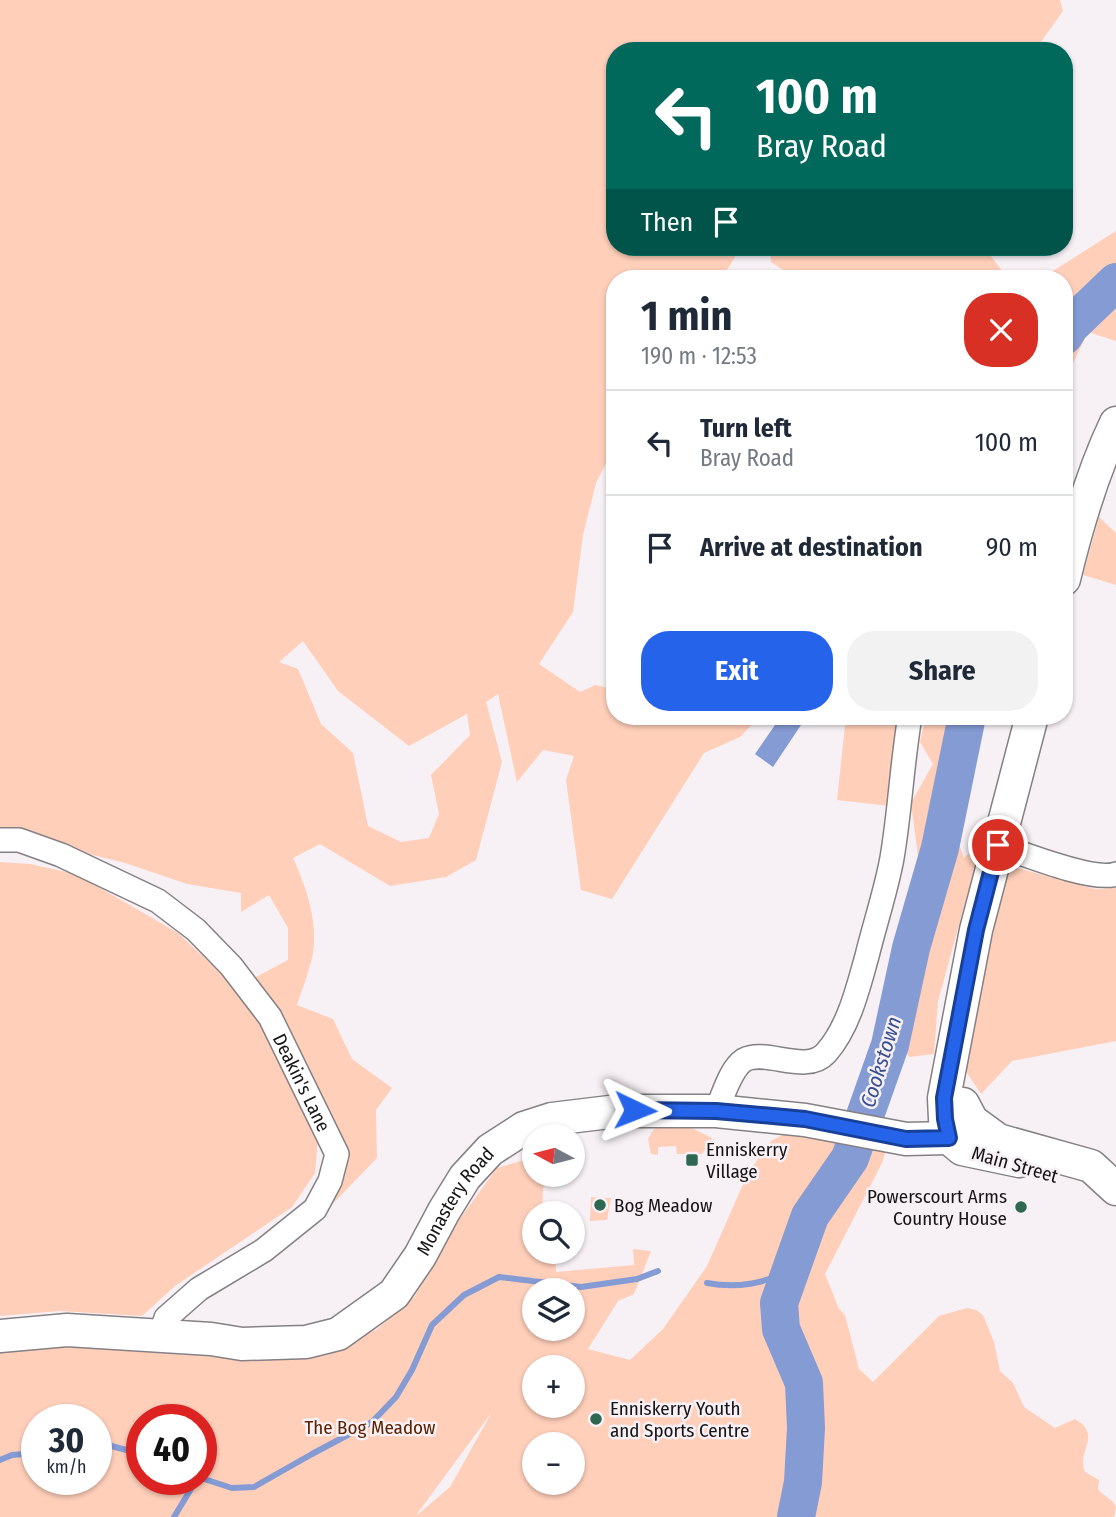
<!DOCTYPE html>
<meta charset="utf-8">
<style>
body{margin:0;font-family:"Fira Sans Condensed",sans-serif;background:#f2f2f3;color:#1f2937;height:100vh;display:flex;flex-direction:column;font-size:26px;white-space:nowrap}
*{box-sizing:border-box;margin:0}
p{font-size:23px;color:#747a83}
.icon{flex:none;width:38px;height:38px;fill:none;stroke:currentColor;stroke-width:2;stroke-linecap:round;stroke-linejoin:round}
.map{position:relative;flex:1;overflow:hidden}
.panel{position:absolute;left:606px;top:270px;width:467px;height:455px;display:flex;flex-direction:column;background:#fff;border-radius:28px;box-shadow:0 2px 5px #0004}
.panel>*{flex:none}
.hud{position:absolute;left:606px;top:42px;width:467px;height:214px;border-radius:28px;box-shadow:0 2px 5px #0004;background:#00695c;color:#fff;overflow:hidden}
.needle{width:46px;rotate:277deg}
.controls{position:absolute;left:522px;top:1124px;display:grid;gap:14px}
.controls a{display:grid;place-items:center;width:63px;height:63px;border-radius:50%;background:#fff;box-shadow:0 2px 5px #0004;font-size:35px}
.speed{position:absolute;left:21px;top:1404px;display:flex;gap:14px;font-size:35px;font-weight:700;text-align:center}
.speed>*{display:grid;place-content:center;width:91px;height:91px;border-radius:50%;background:#fff;box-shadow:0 2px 5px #0004;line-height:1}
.speed small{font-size:18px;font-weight:400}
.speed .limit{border:10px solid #d22;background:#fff;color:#111}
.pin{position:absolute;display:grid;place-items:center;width:60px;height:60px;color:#fff;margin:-30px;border:4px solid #fff;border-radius:50%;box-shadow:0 2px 7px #0007}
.me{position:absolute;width:77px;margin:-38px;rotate:92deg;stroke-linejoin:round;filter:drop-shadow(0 0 5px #0008)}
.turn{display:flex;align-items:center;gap:24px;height:147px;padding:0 35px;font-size:32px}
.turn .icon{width:91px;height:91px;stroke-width:2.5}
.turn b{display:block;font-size:49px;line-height:60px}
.then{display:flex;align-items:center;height:66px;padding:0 35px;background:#0003;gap:14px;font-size:26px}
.round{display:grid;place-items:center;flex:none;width:74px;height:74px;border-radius:28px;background:#f2f2f3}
.summary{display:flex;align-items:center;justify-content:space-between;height:119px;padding:0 35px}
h1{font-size:42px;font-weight:700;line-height:52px}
.action{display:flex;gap:14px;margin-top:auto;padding:14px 35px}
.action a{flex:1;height:80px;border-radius:28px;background:#2563eb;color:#fff;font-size:28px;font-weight:700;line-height:80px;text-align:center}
.action a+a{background:#f2f2f3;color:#1f2937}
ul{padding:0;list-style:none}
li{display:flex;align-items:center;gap:21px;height:105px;padding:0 35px;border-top:2px solid #e0e1e3}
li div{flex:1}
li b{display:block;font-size:26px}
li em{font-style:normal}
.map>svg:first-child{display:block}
.green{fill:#ffcfba;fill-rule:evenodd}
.water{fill:#859bd4}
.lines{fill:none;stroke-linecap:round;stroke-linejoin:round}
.stream{stroke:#859bd4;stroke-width:6}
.river{stroke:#859bd4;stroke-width:38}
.street-casing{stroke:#858084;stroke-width:26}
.secondary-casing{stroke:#858084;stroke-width:35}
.street{stroke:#fff;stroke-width:23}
.secondary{stroke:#fff;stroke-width:32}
.route-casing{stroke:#184099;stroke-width:18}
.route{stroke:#2563eb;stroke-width:12}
.poi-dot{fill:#2f6851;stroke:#f7f1f5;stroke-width:2.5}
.labels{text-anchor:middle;stroke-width:5;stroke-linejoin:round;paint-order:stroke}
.street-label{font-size:19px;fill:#161415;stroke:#f7f1f5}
.poi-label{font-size:19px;fill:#161415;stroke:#f7f1f5;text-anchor:start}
.park-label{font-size:19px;fill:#5c2201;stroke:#f7f1f5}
.water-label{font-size:21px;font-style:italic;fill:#374e94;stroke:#f7f1f5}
</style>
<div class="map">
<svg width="1116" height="1517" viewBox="0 0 1116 1517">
<rect width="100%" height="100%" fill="#f7f1f5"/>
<g class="green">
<path d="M0,0H1060L1063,11L1038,46L1047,51H614V247H741L722,278H614V447L596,483L583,535L573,612L539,664L580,692L595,685L614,689V716H760L740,737L704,753L612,899L581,890L566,780L574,756L543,750L517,782L498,694L486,702L502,762L476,860L446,877L390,886L320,844L293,858C307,889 319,923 312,958C308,974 302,990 297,1005L333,1019L352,1059L392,1088L376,1110L377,1158L320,1217L347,1148L283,1021L252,979L288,960V928L269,895L241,912V893L187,884L125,863L0,832ZM303,641L338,691L409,746L467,714L470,735L431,775L439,814L429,838L401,842L368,826L353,753L321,724L298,669L279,662Z"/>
<polygon points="1116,231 1116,341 1088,332 1064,382 1064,278 1042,278"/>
<polygon points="770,247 984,247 1003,272 961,278 795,278 771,262"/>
<polygon points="1099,517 1116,533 1116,585 1083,575"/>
<polygon points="846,716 898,716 889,806 837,800"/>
<polygon points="926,716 984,716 969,799 941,815 956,836 964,858 982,841 938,1001 934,1054 909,1057 882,1011 902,955 920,871 911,803 933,764 920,742"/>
<polygon points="0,862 30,864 76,874 178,933 247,998 271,1034 318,1138 315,1173 292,1207 175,1286 142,1316 60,1311 0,1316"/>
<polygon points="1013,867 1095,889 1116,888 1116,1041 1012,1061 981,1094 965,1070 981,962 1007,869"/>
<polygon points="660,1125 688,1126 712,1138 702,1154 677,1154 676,1146 658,1147 658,1155 651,1154 648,1139 653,1130"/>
<path d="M790,1131L886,1150L882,1163L825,1274L839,1309L845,1315L859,1369L873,1382L939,1316L967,1308L976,1310L983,1315L994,1342L1000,1371L1013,1383L1024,1407L1055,1428L1075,1419C1103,1435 1076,1451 1085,1472L1099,1480L1098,1489C1104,1497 1112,1498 1116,1507L1114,1517H0V1342L306,1355L376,1330L415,1296L445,1239L497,1168L534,1157V1174H544L542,1213H534V1251L555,1255L556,1272L634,1265L633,1249L651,1251L634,1294L618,1301L588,1349L630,1360L663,1329L707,1266L748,1173L771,1141ZM534,1290H572V1328H534ZM534,1367H572V1405H534ZM492,1412L450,1487L417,1515V1514ZM37,1419H96V1479H37ZM142,1419H201V1479H142ZM534,1444H572V1482H534Z"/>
<polygon points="591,1197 611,1198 607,1220 590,1221"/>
</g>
<polygon class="water" points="797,717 803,722 773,767 755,754 775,725"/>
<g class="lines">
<g class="stream">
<path d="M707,1283C739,1289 762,1283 792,1271"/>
<polyline points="96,1442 134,1452 142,1456"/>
<polyline points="0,1460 12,1455 37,1453"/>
<polyline points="201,1478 232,1488 254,1487 312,1454 372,1422 396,1397 412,1370 432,1325 464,1295 499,1277 581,1287 637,1279 658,1271"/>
<polyline points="174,1517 197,1479"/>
</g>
<g class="river">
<polyline points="1064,336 1070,326 1116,282"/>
<polyline points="796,1517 803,1482 806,1428 804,1383 781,1329 779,1303 810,1216 850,1158 890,1045 911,948 940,848 967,716"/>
</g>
<g class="street-casing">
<g id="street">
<path id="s1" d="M0,840H19L61,855L158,901L196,930L231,966L270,1017L337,1154L330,1181L315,1209L264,1250L199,1289L166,1318L160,1336"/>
<path d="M998,845C1024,854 1093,882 1116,874"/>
<path d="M716,1111C723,1097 730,1069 744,1060C766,1048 806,1075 826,1053C849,1027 858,988 867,956C875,923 886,891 892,858C900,811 902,763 910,716"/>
</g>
</g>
<g class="secondary-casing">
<g id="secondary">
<path d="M1064,579C1076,529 1094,469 1116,423"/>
<polyline points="963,1104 972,1121 998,1140 1091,1166 1116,1189"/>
<polyline points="949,1138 945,1119 944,1098 976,930 1032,716"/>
<polyline points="949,1138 962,1149 1019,1161"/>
<path id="s2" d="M0,1336L67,1330L211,1339L242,1344L306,1342L338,1334L394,1294L420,1256L444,1211L465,1177L490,1150L524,1128L552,1119L618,1111H716L805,1120L906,1139L949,1138L972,1121"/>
</g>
</g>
<use href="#street" class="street"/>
<use href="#secondary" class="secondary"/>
</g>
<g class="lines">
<g class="route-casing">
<polyline id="route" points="635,1110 716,1111 773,1116 805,1119 906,1139 949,1138 945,1119 944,1098 976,930 998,845"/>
</g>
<use href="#route" class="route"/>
</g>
<g class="poi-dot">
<rect x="685" y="1153" width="14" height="14" rx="3.5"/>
<circle cx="600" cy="1205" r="7"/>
<circle cx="1021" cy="1207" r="7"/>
<circle cx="596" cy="1419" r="7"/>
</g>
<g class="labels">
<g class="street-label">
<text dy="7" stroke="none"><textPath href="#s1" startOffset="406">Deakin's Lane</textPath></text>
<text transform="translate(1015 1164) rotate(16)" y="7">Main Street</text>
<text dy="7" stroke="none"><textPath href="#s2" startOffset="520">Monastery Road</textPath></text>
</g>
<g class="poi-label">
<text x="706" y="1156">Enniskerry<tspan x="706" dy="22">Village</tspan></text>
<text x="1007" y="1203" text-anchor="end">Powerscourt Arms<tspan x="1007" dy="22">Country House</tspan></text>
<text x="614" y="1212">Bog Meadow</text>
<text x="610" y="1415">Enniskerry Youth<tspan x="610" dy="22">and Sports Centre</tspan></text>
</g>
<g class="park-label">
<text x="370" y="1434">The Bog Meadow</text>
</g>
<g class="water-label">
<text transform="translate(881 1062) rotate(-73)" y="7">Cookstown</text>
</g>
</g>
</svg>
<div class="controls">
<a><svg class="needle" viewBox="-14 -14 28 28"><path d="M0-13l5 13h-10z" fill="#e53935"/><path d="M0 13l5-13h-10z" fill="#747a83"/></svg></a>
<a><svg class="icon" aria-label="search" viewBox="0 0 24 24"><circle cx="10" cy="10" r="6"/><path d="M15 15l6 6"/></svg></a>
<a><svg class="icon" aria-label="layers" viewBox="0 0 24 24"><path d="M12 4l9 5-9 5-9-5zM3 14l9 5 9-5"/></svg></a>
<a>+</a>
<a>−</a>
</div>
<div class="speed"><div>30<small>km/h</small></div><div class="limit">40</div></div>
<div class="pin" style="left:998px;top:845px;background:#d93025"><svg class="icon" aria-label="arrive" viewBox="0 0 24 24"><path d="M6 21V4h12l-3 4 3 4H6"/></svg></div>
<svg class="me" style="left:635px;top:1110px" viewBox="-20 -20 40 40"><path d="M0-17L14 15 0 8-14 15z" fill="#2563eb" stroke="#fff" stroke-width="4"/></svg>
<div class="hud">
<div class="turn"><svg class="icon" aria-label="left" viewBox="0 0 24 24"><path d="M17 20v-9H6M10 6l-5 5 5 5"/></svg><div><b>100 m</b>Bray Road</div></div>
<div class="then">Then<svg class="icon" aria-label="arrive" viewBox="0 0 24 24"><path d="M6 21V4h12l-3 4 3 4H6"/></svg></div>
</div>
<section class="panel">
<div class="summary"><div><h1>1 min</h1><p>190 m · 12:53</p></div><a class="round" style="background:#d93025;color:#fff"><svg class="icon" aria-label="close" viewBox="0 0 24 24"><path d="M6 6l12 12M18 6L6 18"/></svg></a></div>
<ul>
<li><svg class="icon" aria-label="left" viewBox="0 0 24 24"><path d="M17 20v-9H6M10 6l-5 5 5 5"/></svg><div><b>Turn left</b><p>Bray Road</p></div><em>100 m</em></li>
<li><svg class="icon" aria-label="arrive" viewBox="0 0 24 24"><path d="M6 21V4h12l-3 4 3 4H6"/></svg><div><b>Arrive at destination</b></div><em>90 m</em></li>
</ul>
<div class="action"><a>Exit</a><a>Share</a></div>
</section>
</div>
